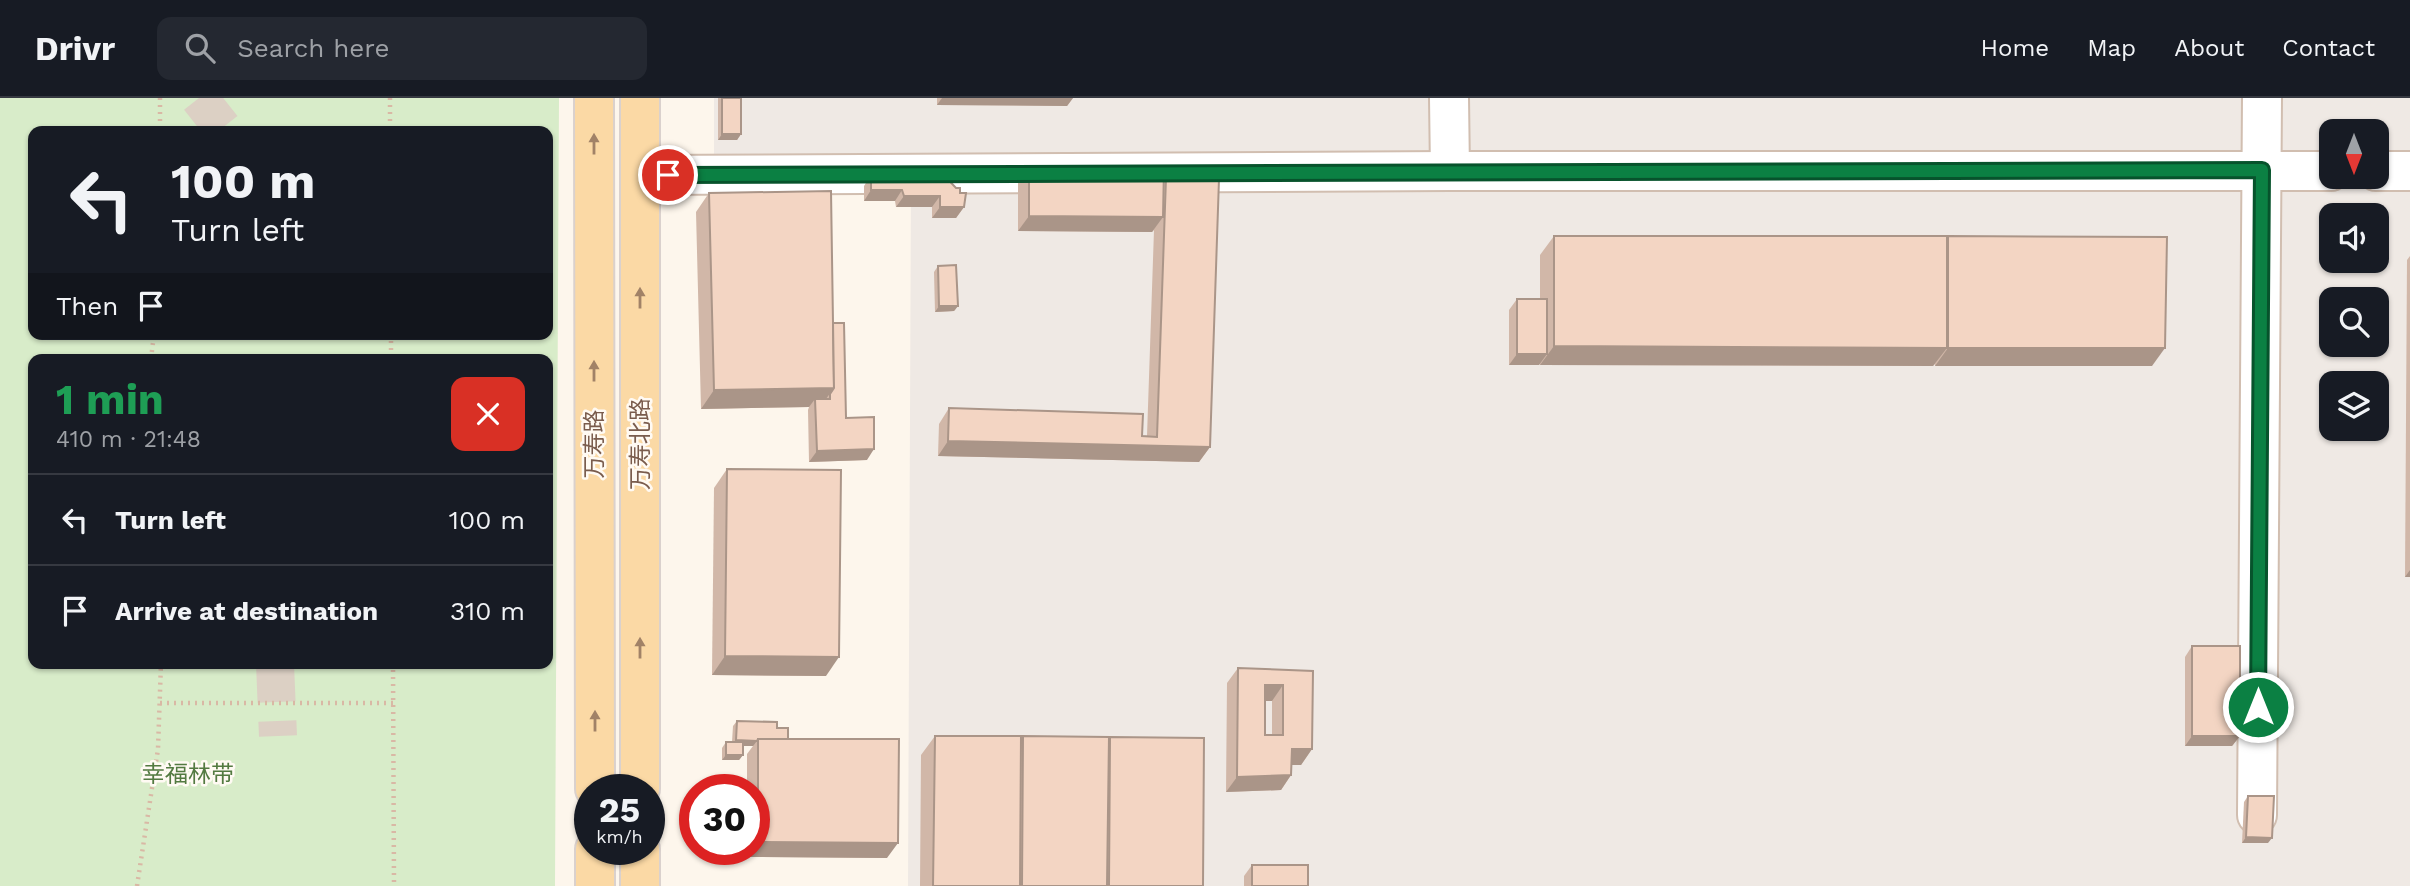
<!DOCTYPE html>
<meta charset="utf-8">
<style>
body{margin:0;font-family:"Work Sans","Noto Sans SC",sans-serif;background:#242831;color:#f1f3f6;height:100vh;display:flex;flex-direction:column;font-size:26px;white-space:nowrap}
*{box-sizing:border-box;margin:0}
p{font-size:23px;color:#9ea1a6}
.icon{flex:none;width:38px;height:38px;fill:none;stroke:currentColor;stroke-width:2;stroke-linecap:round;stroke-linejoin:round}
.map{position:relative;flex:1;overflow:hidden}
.panel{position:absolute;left:28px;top:256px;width:525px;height:315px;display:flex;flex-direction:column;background:#171b24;border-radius:14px;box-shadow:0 2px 5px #0004}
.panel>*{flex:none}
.guide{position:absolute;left:28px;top:28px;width:525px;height:214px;border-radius:14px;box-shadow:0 2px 5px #0004;background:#171b24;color:#f1f3f6;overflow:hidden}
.needle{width:46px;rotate:180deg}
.controls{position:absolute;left:2319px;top:21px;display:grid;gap:14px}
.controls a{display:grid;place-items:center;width:70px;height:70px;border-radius:14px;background:#171b24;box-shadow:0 2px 5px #0004;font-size:35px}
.speed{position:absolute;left:574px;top:676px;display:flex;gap:14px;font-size:35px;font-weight:700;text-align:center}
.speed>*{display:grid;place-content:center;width:91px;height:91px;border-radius:50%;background:#171b24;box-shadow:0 2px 5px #0004;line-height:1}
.speed small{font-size:18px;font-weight:400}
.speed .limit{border:10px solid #d22;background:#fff;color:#111}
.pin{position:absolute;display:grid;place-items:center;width:60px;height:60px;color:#fff;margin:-30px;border:4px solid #fff;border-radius:50%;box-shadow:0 2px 7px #0007}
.me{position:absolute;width:77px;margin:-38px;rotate:0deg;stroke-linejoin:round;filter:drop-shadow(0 0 5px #0008)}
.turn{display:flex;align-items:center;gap:24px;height:147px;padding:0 28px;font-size:32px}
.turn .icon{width:91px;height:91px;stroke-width:2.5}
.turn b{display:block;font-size:49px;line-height:60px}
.then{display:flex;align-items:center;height:66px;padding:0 28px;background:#0003;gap:14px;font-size:26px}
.round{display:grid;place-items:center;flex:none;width:74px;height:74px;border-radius:14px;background:#242831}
.summary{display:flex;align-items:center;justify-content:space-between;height:119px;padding:0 28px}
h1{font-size:42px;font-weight:700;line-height:52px;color:#1e9e55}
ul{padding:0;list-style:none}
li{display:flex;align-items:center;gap:21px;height:91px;padding:0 28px;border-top:2px solid #363941}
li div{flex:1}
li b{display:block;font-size:26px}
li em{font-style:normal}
header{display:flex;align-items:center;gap:42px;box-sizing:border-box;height:98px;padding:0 35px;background:#171b24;border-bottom:2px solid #363941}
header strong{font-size:33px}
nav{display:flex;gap:38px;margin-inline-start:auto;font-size:24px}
.search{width:490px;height:63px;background:#242831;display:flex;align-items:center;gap:18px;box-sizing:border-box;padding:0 24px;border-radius:14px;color:#9ea1a6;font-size:26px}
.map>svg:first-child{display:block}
.industrial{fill:#efe9e4;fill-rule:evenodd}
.green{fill:#d8ecc9;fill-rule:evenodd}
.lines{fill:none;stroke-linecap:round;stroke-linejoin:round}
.minor-tunnel{stroke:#dcd0c4;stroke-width:38;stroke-dasharray:38 19;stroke-linecap:butt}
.minor-casing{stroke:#d1beb0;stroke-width:42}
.major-casing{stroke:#dad1cd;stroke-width:42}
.path{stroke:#d9b8a5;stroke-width:4.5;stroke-dasharray:2 5;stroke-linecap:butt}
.minor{stroke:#fff;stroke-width:38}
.major{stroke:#fbd9a5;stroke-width:38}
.wall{fill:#d1b7a8;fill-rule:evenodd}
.shaded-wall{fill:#aa9588}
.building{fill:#f3d5c3;stroke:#aa9588;stroke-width:2;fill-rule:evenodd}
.oneway{fill:#a18267}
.route-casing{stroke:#07532c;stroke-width:18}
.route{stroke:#0b8043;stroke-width:12}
.labels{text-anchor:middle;stroke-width:5;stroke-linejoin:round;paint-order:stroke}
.street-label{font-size:23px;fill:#7a5c4d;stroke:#fffaf3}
.park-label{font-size:23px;fill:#537a41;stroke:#fffaf3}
</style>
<header>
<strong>Drivr</strong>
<div class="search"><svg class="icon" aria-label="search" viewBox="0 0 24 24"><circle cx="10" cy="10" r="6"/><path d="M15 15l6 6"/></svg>Search here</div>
<nav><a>Home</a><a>Map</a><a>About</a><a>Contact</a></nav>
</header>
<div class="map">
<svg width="2410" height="788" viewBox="0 0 2410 788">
<rect width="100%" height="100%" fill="#fdf6ec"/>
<path class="industrial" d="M714,0H2410V788H908L911,85L714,84ZM2331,33H2376V79H2331ZM2331,117H2376V163H2331ZM2331,201H2376V247H2331ZM2331,285H2376V331H2331Z"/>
<path class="green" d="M0,0H559L555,788H0ZM33,33H548V236H33ZM33,261H548V565H33Z"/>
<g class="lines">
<g class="minor-tunnel">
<polyline points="199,0 225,33"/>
<polyline points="275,566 278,638"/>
</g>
<g class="minor-casing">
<g id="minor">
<polyline points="1449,0 1450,73"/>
<polyline points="2376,73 2410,73"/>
<polyline points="640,77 1450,73 2331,73"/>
<polyline points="2257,717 2262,0"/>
</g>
</g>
<g class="major-casing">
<g id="major">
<polyline points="594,0 595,691"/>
<polyline points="640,0 640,691"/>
<polyline points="595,751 595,788"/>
<polyline points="640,751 640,788"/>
</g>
</g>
<g class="path">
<polyline points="160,0 160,33"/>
<polyline points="390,0 390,33"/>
<polyline points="391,236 391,261"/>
<polyline points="151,261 154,236"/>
<polyline points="393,565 394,788"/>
<polyline points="160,605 393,605"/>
<polyline points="137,788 158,651 161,565"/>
</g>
<use href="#minor" class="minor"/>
<use href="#major" class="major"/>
</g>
<g class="wall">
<polygon points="718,0 741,0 741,36 737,42 718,42"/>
<polygon points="937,0 1073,0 1067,8 937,7"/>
<polygon points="1029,68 1164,83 1166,80 1210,349 1199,364 938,358 939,326 949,310 1147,338 1154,132 1152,134 1018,133 1018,84"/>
<polygon points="871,77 960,95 964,109 956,120 932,120 932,109 896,109 895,103 864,103 864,88"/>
<polygon points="709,95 833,225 846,320 867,362 809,364 808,312 809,309 701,311 696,114"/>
<polygon points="1554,138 1947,140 1948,138 2152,268 1935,268 1935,266 1933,268 1540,267 1540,265 1539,267 1509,267 1509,212 1517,201 1540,201 1540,157"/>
<polygon points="2410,158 2410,479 2405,479 2407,162"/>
<polygon points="938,168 958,208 954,213 935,214 934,174"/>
<polygon points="727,371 826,578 712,577 714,390"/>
<polygon points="2192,548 2240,638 2232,648 2185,648 2185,559"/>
<path d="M1238,570L1313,573L1312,651L1301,667H1292L1291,677L1281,692L1226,694L1227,585ZM1265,603H1272V637H1265Z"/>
<polygon points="737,623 777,630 788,641 887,760 747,759 747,751 754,751 754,691 747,691 747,656 753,648 743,648 743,657 739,662 722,662 722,650 726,644 732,644 733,628"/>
<polygon points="935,638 1021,641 1023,638 1109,641 1110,639 1203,788 920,788 921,657"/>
<polygon points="2248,698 2268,745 2242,745 2244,704"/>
<polygon points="711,751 731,751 727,765 711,764"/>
<polygon points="1252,767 1308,788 1244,788 1244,778"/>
</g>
<g class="shaded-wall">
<polygon points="942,0 1073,0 1067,8 937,7"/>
<polygon points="722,36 741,36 737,42 718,42"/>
<polygon points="871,92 902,92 895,103 864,103"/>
<polygon points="904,98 940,98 932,109 896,109"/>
<polygon points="940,109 964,109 956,120 932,120"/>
<polygon points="1029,118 1163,119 1152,134 1018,133"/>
<polygon points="939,208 958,208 954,213 935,214"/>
<polygon points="1554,248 1947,250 1933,268 1540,267"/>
<polygon points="1948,250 2165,250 2152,268 1935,268"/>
<polygon points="1517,256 1547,256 1539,267 1509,267"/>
<polygon points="834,290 820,309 815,301 809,309 701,311 714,292"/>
<polygon points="948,343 1210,349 1199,364 938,358"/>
<polygon points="874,351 867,362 809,364 817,353"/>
<polygon points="2410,472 2410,479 2405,479"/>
<polygon points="725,558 839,559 826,578 712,577"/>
<polygon points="1265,587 1283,587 1272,603 1254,603"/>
<polygon points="2192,638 2240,638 2232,648 2185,648"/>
<polygon points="736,642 757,643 753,648 732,648"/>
<polygon points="1292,651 1312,651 1301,667 1281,667"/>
<polygon points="726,657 743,657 739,662 722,662"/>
<polygon points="1291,677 1281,692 1226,694 1237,679"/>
<polygon points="2246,739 2272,740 2268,745 2242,745"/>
<polygon points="758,744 898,745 887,760 747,759 753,751 754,751"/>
<polygon points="715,759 731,759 727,765 711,764"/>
</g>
<g class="building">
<rect x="722" y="0" width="19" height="36"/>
<polygon points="1029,68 1164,69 1163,119 1029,118"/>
<polygon points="941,74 956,90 960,90 960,95 966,95 964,109 940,109 940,98 904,98 902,92 871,92 871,77"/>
<polygon points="1166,80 1219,81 1210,349 948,343 949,310 1143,316 1142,338 1157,339"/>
<polygon points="831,93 834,290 714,292 709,95"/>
<polygon points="1554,138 1947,138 1947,250 1554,248"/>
<polygon points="1948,138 2167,139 2165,250 1948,250"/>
<polygon points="956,167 958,208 939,208 938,168"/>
<rect x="1517" y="201" width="30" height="55"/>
<polygon points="833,225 844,225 846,320 874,319 874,351 817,353 815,301 830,301 830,296 834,290"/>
<polygon points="727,371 841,372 839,559 725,558"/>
<rect x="2192" y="548" width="48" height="90"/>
<path d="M1238,570L1313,573L1312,651H1292L1291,677L1237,679ZM1265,587H1283V637H1265Z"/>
<polygon points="737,623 777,624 777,630 788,630 788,641 758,641 757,643 736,642"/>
<polygon points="935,638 1021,638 1020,788 933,788"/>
<polygon points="1023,638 1109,639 1107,788 1022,788"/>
<polygon points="1110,639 1204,640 1203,788 1109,788"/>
<polygon points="758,641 899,641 898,745 758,744"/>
<rect x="726" y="644" width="17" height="13"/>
<polygon points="2248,698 2274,698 2272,740 2246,739"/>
<rect x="715" y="751" width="16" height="8"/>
<rect x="1252" y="767" width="56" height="21"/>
</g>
<defs><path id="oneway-solid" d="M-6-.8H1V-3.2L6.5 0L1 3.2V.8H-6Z" transform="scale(1.75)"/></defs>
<g class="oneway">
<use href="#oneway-solid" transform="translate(594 46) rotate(-90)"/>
<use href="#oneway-solid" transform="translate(640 200) rotate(-90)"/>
<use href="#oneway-solid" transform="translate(594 273) rotate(-90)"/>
<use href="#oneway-solid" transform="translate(640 550) rotate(-90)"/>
<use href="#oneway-solid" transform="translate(595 623) rotate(-90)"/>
</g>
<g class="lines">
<g class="route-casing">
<polyline id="route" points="668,77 2262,72 2258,609"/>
</g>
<use href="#route" class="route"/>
</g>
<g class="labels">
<g class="street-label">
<text transform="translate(594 346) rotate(-90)" y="8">万寿路</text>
<text transform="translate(640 346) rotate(-90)" y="8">万寿北路</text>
</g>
<g class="park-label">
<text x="188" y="684">幸福林带</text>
</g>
</g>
</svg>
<div class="controls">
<a><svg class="needle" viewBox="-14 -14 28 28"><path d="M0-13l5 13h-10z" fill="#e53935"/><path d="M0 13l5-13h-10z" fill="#9ea1a6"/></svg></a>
<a><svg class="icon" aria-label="sound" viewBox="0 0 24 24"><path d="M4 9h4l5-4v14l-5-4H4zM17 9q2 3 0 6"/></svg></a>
<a><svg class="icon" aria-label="search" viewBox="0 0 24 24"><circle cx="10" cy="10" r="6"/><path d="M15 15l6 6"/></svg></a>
<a><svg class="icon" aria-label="layers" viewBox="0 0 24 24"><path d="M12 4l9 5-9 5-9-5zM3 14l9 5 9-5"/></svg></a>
</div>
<div class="speed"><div>25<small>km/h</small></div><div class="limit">30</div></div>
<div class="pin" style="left:668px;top:77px;background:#d93025"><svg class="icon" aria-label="arrive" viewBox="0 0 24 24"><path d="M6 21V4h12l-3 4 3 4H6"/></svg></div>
<svg class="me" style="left:2258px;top:609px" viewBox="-20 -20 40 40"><circle r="17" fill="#0b8043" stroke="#fff" stroke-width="3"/><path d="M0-11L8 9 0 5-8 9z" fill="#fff"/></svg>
<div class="guide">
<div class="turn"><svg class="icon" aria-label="left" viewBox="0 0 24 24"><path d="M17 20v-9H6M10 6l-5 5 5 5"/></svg><div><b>100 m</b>Turn left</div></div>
<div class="then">Then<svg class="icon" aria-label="arrive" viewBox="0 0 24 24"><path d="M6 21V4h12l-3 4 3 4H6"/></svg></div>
</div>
<section class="panel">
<div class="summary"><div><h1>1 min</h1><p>410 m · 21:48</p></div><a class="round" style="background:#d93025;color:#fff"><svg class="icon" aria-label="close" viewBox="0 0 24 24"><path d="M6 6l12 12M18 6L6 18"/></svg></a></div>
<ul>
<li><svg class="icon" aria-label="left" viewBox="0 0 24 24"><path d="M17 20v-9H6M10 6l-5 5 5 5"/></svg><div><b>Turn left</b></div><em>100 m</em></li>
<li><svg class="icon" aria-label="arrive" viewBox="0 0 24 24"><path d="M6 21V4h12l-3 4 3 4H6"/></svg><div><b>Arrive at destination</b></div><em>310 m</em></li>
</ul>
</section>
</div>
